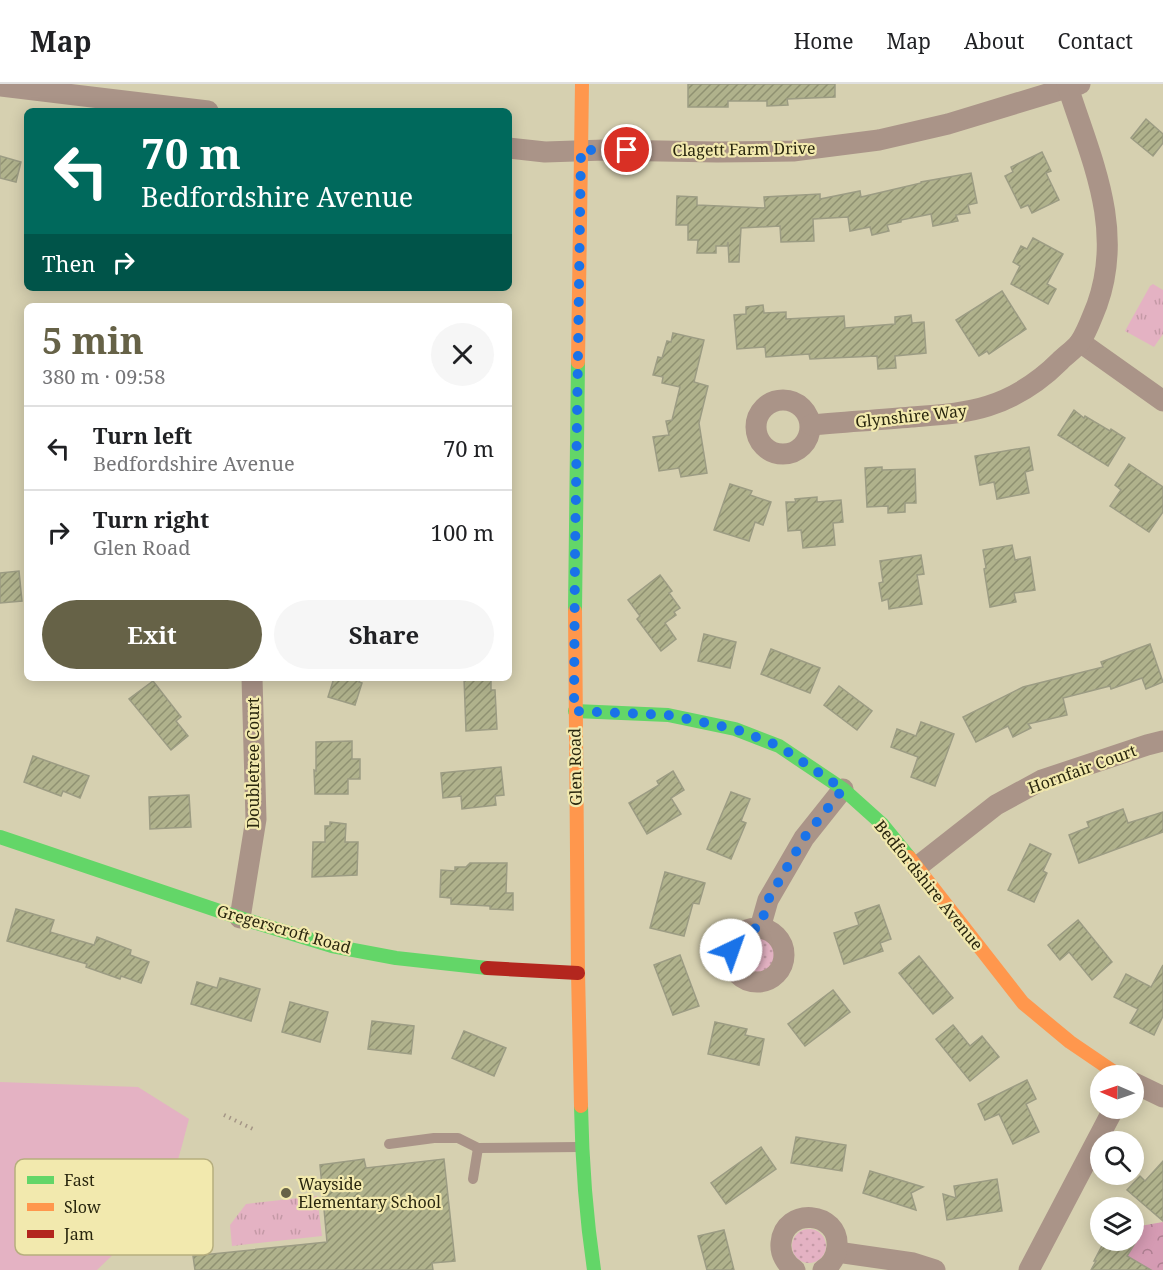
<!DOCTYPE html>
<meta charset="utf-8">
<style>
body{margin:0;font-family:"Noto Serif",serif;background:#f6f6f6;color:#202124;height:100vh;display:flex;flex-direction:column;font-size:22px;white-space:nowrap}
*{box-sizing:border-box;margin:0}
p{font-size:20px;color:#757577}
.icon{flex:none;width:33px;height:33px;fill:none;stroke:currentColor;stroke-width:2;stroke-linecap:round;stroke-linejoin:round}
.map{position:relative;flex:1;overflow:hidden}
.drawer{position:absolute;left:24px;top:219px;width:488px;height:378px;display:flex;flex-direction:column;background:#fff;border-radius:9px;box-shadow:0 3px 15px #0003}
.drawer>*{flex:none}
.top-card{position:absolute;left:24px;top:24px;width:488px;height:183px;border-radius:9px;box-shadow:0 3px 15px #0003;background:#00695c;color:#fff;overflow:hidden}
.needle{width:39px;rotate:272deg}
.tools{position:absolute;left:1090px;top:981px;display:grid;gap:12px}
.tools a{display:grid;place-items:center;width:54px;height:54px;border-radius:50%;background:#fff;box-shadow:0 3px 15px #0003;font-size:30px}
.pin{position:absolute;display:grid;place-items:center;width:51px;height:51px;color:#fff;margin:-26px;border:3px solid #fff;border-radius:50%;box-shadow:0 2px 6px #0007}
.me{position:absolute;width:66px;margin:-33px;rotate:42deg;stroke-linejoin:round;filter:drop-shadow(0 0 4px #0008)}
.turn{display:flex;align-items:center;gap:21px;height:126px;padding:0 18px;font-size:27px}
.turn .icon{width:78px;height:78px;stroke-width:2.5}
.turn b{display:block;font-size:42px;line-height:51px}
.then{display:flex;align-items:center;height:57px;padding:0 18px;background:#0003;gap:12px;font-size:22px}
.round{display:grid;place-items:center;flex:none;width:63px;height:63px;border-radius:32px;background:#f6f6f6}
.summary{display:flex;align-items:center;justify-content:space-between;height:102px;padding:0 18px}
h1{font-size:36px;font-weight:700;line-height:45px;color:#666247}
.action{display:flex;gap:12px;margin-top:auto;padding:12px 18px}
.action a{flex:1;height:69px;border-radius:36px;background:#666247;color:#fff;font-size:24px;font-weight:700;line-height:69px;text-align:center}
.action a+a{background:#f6f6f6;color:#202124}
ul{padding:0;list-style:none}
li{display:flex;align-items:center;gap:18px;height:84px;padding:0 18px;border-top:2px solid #e0e0e0}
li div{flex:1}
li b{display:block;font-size:22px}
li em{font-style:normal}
header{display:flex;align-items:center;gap:36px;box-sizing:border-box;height:84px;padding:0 30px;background:#fff;border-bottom:2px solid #e0e0e0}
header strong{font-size:28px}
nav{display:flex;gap:33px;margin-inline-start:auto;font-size:21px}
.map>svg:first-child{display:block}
.grass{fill:url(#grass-dots)}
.forest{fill:url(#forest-crowns)}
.park{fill:url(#park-tufts)}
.pitch{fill:#e4b2c3}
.building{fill:url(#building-hatch);stroke:#9c9c83;stroke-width:1.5}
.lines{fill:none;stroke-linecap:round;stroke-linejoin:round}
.path{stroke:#a49586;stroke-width:4;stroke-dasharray:1.5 4.5;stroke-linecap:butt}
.lane{stroke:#aa9488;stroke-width:10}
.street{stroke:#aa9488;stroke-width:21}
.fast{stroke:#63d668;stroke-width:14}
.slow{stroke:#ff974d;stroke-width:14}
.jam{stroke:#b3261e;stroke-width:14}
.route{stroke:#1a73e8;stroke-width:10;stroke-dasharray:0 18}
.poi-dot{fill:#666247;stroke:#f2e9ae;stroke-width:2}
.labels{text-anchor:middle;stroke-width:4.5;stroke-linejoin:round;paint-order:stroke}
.street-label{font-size:16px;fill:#29260e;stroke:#f2e9ae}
.poi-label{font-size:16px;fill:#29260e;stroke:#f2e9ae;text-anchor:start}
.key{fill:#f2e9ae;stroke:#b6ae7e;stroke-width:1.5}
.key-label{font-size:16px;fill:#29260e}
</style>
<header>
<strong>Map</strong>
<nav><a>Home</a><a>Map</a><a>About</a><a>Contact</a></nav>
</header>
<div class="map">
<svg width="1163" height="1186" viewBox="0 0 1163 1186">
<defs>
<pattern id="grass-dots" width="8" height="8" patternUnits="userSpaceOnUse" patternTransform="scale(1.5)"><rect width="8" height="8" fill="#e4b2c3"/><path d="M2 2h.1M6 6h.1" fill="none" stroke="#c499a6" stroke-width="1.8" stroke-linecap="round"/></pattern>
<pattern id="forest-crowns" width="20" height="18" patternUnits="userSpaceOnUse" patternTransform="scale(1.5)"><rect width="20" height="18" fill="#d59bb3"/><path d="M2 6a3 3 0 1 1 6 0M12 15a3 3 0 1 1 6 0" fill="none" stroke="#ad7e90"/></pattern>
<pattern id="park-tufts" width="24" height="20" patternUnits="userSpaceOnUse" patternTransform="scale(1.5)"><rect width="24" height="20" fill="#e4b2c3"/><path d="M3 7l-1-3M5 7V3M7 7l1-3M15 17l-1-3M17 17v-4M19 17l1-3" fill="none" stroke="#c499a6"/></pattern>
<pattern id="building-hatch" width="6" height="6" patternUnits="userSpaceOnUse" patternTransform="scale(1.5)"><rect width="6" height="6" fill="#b0b28c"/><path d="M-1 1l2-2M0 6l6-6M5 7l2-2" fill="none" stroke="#8f9171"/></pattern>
</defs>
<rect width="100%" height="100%" fill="#d6d0b0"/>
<g class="grass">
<circle cx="757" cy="871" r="17"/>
<circle cx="809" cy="1162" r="17"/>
</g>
<polygon class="forest" points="1163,1138 1163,1186 1120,1186 1140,1142"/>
<g class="park">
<polygon points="1153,200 1163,206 1163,250 1154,263 1125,247 1150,202"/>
<polygon points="317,1112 322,1152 232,1162 230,1141 246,1120"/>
</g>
<path class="pitch" d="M0,998L138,1003L189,1035C183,1057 178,1081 168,1101C152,1135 123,1161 97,1186H0Z"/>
<g class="building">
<polygon points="688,0 835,0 835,13 787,15 788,21 767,22 767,17 728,17 728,23 688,23"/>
<polygon points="1146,35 1163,50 1163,59 1153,72 1131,54"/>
<polygon points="1042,68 1051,87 1046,89 1059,116 1032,129 1028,121 1021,124 1005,92 1013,88 1011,83"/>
<polygon points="0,72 21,78 16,98 0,94"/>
<polygon points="971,89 977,119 968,121 970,129 956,131 958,137 933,142 931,130 901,136 901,138 887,141 889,147 872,151 870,143 850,147 848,133 813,135 814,157 781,158 780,142 741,144 739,178 729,178 728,158 727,162 716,162 716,169 697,169 698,156 688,156 688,141 676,141 677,112 697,113 697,121 765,124 764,113 820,110 820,115 860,107 861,113 921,99 921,98"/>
<polygon points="1033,154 1063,170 1047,200 1056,205 1048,220 1011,200 1020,182 1013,178 1021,162 1027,165"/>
<polygon points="1002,207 1026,245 989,270 987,267 979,272 956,236"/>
<polygon points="763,221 764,229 786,228 786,235 844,232 845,244 895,240 895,233 911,231 912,239 924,238 926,269 895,272 896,284 878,285 877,272 810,275 809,270 766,273 765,263 737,265 734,231 746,230 746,223"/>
<polygon points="673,249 704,256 694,298 708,302 699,339 707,389 681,393 679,384 659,387 653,353 669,351 666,337 672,336 680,303 662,299 663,293 653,291 658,273 662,274 667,257 671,258"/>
<polygon points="1074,326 1084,334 1085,332 1110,347 1111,345 1125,354 1108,382 1058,351"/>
<polygon points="1029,363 1033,386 1025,388 1029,409 997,415 994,398 980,401 975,372"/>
<polygon points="1129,380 1163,403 1163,428 1149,448 1110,422 1121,406 1115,401"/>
<polygon points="882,383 882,386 915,385 916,419 905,419 905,428 888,429 888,422 867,423 865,384"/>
<polygon points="730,400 752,407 750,411 771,418 763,441 755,438 749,457 714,446"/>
<polygon points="817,413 817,418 841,416 843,438 833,439 835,461 803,464 801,446 788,447 786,418 796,418 795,415"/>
<polygon points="1012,461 1015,476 1030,473 1035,506 1014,509 1016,518 990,523 984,485 986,484 983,466"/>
<polygon points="921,471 924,490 917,491 922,520 889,525 888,515 882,517 879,499 883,498 880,477"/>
<polygon points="19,487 22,517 0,519 0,489"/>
<polygon points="660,491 672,507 669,509 680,524 674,528 676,531 665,539 676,555 661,567 637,535 640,532 628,516"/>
<polygon points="704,550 736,558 730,584 698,577"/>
<polygon points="1150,560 1163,598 1146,605 1142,594 1111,605 1110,602 1063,614 1067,631 1028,640 1031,644 1013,653 1008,642 976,658 963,633 1023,603 1103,583 1101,578"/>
<polygon points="771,565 820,584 810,609 761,590"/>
<polygon points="334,594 360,594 359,598 362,599 355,621 328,613"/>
<polygon points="464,594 491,594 491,606 495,606 497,645 466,647"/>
<polygon points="153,597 181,633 176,637 188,652 171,666 129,615"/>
<polygon points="839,602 872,627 857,646 824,621"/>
<polygon points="921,638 954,650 935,702 911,693 918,673 891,663 897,645 916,652"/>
<polygon points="352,657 352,675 360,675 360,695 348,695 348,710 315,710 314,686 316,687 316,658"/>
<polygon points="33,672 89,692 80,714 63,707 61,712 24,698"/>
<polygon points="501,683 504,711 495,712 496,721 462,725 461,712 443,714 441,689"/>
<polygon points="673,687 684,706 671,714 681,730 647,750 629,719 659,701 657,697"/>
<polygon points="731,708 750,715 741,737 746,739 731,775 707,765"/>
<polygon points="189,711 191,743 150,745 149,713"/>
<polygon points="1123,725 1128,739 1163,728 1163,748 1079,779 1069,751 1089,743 1087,738"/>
<polygon points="330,738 346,740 345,758 358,758 357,791 312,793 313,758 325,758 325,742 330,742"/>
<polygon points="1030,760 1051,770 1043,787 1047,789 1034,818 1008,806"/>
<polygon points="470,779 507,779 506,809 513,809 513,826 490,825 490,822 451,820 451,814 440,813 441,786 455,787 455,783 466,783"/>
<polygon points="665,788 705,799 699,820 693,819 684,852 650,844"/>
<polygon points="879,821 891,855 880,859 883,867 844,880 834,849 859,841 855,829"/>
<polygon points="16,825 54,836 50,848 94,861 97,853 131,866 130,871 149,878 141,899 121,892 120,895 86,883 87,880 7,857"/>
<polygon points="1078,836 1112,878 1092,896 1069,868 1060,876 1048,861"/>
<polygon points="680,871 699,922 673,931 654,881"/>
<polygon points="919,872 953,914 933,930 899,889"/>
<polygon points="1163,881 1163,932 1154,951 1130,939 1138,925 1114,913 1126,890 1151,903"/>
<polygon points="220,894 260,905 251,937 191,920 197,898 217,904"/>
<polygon points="833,906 850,928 805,962 788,940"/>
<polygon points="290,918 328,928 320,958 282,948"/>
<polygon points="372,937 414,942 411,970 368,965"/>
<polygon points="715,938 747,945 745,951 764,955 759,981 708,970"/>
<polygon points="953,941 970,962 982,952 999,973 970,997 936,955"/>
<polygon points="464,947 506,964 494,992 452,974"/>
<polygon points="1027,996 1036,1015 1026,1020 1039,1048 1013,1060 999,1030 985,1036 978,1020"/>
<polygon points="796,1053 846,1061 842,1087 791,1079"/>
<polygon points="761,1063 776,1085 726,1120 711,1099"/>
<polygon points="364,1075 366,1084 444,1075 455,1177 432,1179 433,1186 195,1186 193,1172 327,1158 320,1081"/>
<polygon points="1163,1077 1163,1137 1127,1106 1140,1092 1145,1097"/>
<polygon points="870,1087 923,1103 911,1109 916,1126 863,1109"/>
<polygon points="997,1095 1002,1127 947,1136 943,1110 956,1114 954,1102"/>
<polygon points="724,1146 734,1186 707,1186 698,1152"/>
<polygon points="1105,1156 1137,1156 1127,1172 1151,1186 1091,1186 1096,1177 1094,1177"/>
</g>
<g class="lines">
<polyline class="path" points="224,1031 253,1045"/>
<g class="lane">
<polyline points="389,1060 434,1054 458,1054 478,1064"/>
<polyline points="473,1095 478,1064 579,1063"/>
</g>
<g class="street">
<polyline points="0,2 208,27"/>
<polyline points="508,64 545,68 605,66 717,68 793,67 879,56 948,40 1080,0"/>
<polyline points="1080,258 1163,317"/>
<circle cx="783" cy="343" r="27"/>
<path d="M811,341C844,338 878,336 911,333C936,331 963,330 988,322C1016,313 1039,298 1060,277C1066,271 1075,265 1080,258C1087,248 1092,233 1097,221C1125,143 1090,73 1067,0"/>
<polyline points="917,783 996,721 1042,696 1147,661 1163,657"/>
<polyline points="240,834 256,735 252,594"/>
<circle cx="757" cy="871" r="27"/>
<polyline points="760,844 768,816 804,754 843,705"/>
<polyline points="1134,999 1163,1013"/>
<polyline points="837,1168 913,1179 935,1186"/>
<path d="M795,1186C786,1180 780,1170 781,1159C784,1122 840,1127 837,1163C836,1173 831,1181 823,1186"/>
<polyline points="1029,1186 1114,1024"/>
</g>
<g class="fast">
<polyline points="575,527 578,278"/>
<polyline points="575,627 668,631 735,645 779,662 843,705 882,740 909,773"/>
<polyline points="0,753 240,834 332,862 396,874 487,884"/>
<path d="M581,1022C582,1077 586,1132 594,1186"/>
</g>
<g class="slow">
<polyline points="578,278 582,0"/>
<polyline points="575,527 578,889 581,1022"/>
<polyline points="909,773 1023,919 1070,958 1120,992"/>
</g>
<polyline class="jam" points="487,884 578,889"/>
</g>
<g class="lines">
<path class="route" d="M627,66H581L575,471L574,627L668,631L735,645L779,662L843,705L804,754L768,816L760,844C744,845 735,852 731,866"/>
</g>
<circle class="poi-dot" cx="286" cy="1109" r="6"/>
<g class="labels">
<g class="street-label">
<text transform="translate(744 65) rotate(-1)" y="6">Clagett Farm Drive</text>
<text transform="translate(911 332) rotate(-6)" y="6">Glynshire Way</text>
<text transform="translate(253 679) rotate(-90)" y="6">Doubletree Court</text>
<text transform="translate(575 683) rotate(-91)" y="6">Glen Road</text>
<text transform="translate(1082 685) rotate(-20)" y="6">Hornfair Court</text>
<text transform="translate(929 801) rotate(51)" y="6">Bedfordshire Avenue</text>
<text transform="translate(284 845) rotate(16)" y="6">Gregerscroft Road</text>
</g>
<g class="poi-label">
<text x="298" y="1106">Wayside<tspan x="298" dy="18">Elementary School</tspan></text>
</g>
</g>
<rect x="15" y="1075" width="198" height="96" rx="9" class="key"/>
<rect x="27" y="1092" width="27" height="8" fill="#63d668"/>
<rect x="27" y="1119" width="27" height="8" fill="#ff974d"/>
<rect x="27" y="1146" width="27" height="8" fill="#b3261e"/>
<g class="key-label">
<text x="64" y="1102">Fast</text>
<text x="64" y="1129">Slow</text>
<text x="64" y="1156">Jam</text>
</g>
</svg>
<div class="tools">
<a><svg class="needle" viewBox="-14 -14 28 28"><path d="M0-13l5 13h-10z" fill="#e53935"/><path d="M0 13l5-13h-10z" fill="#757577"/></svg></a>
<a><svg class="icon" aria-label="search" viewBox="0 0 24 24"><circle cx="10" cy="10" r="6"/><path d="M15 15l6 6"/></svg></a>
<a><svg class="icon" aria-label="layers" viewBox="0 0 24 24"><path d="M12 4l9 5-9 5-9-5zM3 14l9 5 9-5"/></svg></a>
</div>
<div class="pin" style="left:627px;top:66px;background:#d93025"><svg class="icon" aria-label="arrive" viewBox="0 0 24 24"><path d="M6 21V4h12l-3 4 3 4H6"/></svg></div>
<svg class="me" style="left:731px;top:866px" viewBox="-20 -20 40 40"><circle r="19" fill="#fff"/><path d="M0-13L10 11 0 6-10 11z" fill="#1a73e8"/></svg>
<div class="top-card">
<div class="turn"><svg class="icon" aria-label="left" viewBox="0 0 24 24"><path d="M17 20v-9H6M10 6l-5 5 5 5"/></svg><div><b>70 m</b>Bedfordshire Avenue</div></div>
<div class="then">Then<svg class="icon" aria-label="right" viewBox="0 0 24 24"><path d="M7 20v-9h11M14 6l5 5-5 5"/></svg></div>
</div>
<section class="drawer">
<div class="summary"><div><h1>5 min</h1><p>380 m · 09:58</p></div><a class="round"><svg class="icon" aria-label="close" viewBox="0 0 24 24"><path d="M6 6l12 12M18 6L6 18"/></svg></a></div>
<ul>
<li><svg class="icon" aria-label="left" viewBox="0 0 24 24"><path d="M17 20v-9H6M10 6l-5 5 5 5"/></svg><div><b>Turn left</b><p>Bedfordshire Avenue</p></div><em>70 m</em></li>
<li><svg class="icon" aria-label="right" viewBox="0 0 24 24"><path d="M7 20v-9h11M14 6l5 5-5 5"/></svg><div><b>Turn right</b><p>Glen Road</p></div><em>100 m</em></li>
</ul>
<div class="action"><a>Exit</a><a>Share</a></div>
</section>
</div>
